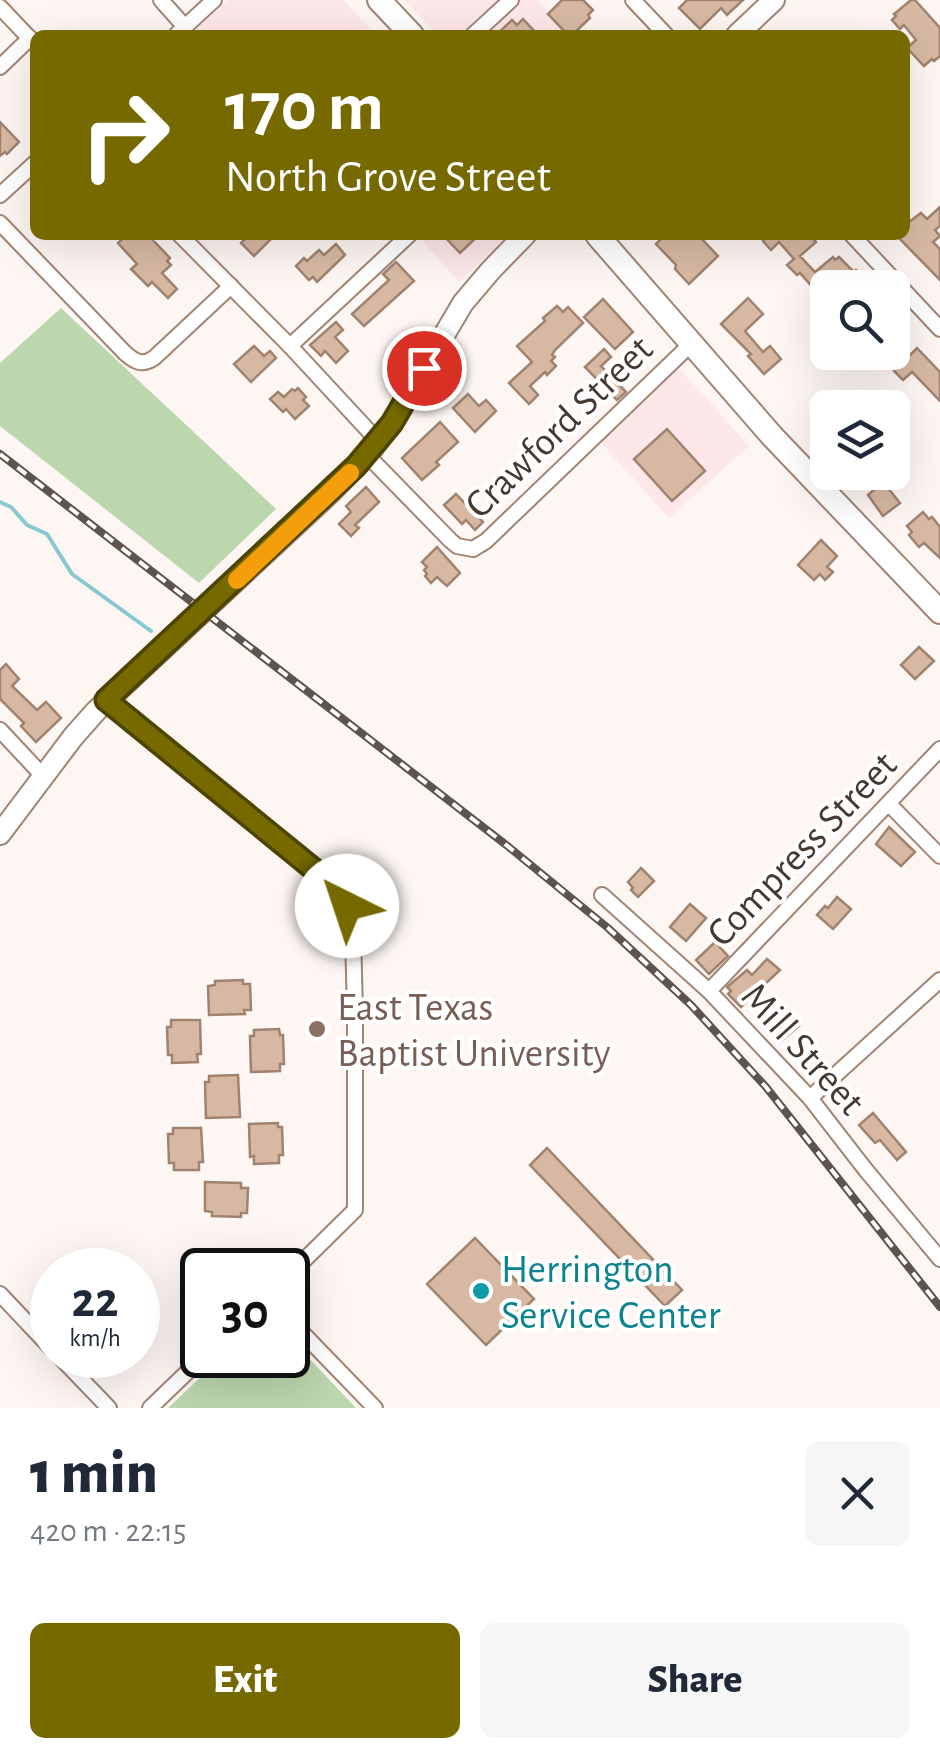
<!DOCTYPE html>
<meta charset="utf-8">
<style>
body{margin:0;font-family:"Alegreya Sans",sans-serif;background:#f6f6f7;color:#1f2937;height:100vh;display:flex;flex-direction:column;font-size:38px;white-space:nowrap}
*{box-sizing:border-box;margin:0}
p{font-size:32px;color:#747a83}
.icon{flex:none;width:55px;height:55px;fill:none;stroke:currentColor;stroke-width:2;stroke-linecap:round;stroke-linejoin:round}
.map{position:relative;height:1408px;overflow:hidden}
.sheet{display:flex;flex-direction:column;background:#fff;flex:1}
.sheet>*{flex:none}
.top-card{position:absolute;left:30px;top:30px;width:880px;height:210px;border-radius:15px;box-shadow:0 10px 40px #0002;background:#756900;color:#fff;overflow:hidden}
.tools{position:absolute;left:810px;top:270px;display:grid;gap:20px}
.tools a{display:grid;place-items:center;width:100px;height:100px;border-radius:15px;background:#fff;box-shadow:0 10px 40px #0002;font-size:50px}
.speed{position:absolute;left:30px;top:1248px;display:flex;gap:20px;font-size:50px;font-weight:700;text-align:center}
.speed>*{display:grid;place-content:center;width:130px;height:130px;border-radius:50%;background:#fff;box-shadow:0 10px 40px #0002;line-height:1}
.speed small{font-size:25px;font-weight:400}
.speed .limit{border:5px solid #111;border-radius:15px;background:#fff;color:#111}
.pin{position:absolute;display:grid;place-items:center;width:85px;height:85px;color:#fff;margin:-42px;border:5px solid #fff;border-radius:50%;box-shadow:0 2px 10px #0007}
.me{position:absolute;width:110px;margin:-55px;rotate:319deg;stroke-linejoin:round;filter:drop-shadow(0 0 8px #0008)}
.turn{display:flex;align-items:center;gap:35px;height:210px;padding:0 30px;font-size:45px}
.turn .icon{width:130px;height:130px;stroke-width:2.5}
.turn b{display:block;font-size:70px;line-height:85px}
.round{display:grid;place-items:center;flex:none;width:105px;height:105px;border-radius:15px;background:#f6f6f7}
.summary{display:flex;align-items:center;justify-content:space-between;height:170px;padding:0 30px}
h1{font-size:60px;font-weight:800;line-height:75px}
.action{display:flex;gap:20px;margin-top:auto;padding:20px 30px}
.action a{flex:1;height:115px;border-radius:15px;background:#756900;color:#fff;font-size:40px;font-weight:800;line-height:115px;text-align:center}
.action a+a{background:#f6f6f7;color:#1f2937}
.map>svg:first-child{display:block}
.commercial{fill:#fde7e8}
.green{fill:#bcd6ae}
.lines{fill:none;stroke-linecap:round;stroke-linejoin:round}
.stream{stroke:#87c8d2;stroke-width:4}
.building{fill:#d7b9a3;stroke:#a0836f;stroke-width:2.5}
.minor-casing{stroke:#a28472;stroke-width:18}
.secondary-casing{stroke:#a28472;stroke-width:24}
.trunk-casing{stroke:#a28472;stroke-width:26}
.minor{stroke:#fff;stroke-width:14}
.secondary{stroke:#fff;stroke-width:20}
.trunk{stroke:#fff;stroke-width:22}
.rail-casing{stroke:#60534c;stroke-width:8}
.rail{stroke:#fff;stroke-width:4;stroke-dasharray:11;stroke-linecap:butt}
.route-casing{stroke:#4c4400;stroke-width:25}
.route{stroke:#756900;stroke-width:18}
.slow{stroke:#f59e0b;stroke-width:18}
.education-dot{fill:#8d6e63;stroke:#fff;stroke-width:4}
.culture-dot{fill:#0f9aa8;stroke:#fff;stroke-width:4}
.labels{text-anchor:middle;stroke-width:8;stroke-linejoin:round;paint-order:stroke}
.street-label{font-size:40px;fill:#463931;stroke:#fff}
.education-label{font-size:40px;fill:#785e54;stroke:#fff;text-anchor:start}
.culture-label{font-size:40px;fill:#0d838f;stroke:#fff;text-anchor:start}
</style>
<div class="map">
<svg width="940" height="1408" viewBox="0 0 940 1408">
<rect width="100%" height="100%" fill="#fdf6f2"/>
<g class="commercial">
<polygon points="227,0 343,0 376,35 190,35"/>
<polygon points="404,0 538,0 571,35 437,35"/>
<polygon points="417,235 508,235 459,282"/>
<polygon points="677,366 749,446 669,518 597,438"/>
</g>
<g class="green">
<polygon points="61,308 276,509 199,583 0,426 0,363"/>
<polygon points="288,1336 356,1408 168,1408 224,1355 288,1355"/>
</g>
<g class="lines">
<polyline class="stream" points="0,502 11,507 27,525 47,534 72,574 151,631"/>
</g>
<g class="building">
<polygon points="562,0 583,0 593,10 588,15 590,18 572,35 568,35 548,14"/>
<polygon points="687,0 743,0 727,15 721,8 700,29 679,8"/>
<polygon points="911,0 915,0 940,28 940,56 934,61 932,59 924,66 907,48 916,40 904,25 900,29 892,20 896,16 894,14"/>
<polygon points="523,19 538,35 496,35 512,20 517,25"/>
<polygon points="0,122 19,142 7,154 5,152 0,156"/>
<polygon points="940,207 940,226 935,230 940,236 933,242 940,249 940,280 896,235 905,235 905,225 921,213 927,219"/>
<polygon points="127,235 158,235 153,240 170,258 167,261 171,265 162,273 177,289 168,298 152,282 148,286 131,269 137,264 118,243"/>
<polygon points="249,235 275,235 254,256 241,243"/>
<polygon points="443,235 479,235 460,253"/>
<polygon points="665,235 698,235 718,256 689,284 675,269 676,265 656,244"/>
<polygon points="769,235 809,235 816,242 800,256 815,272 833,257 835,260 839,257 854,272 856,270 867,280 859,288 828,288 824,292 821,290 815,290 800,273 797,275 787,265 794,259 779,242 771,250 763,241"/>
<polygon points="336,244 345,255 317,282 313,277 309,280 296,266 304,258 307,261 319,250 324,255"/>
<polygon points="396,262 414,281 364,326 352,314 389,280 383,274"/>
<polygon points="748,298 763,314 745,331 763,352 770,346 781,359 764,374 748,356 751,354 721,324"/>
<polygon points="603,299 633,332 615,349 584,317"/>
<polygon points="557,306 563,312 568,307 583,323 555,350 552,355 555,357 551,361 556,366 547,375 545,372 530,386 538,395 529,404 509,383 532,362 517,346 545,321 543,318"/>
<polygon points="336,322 343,330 335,337 348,351 336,363 325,351 321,356 310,345"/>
<polygon points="254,346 264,356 270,351 276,358 251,382 234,364"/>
<polygon points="917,348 940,372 940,401 912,372 903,380 894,371"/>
<polygon points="604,349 611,357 601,366 626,392 617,400 585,367"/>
<polygon points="298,388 306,397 303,400 309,406 295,419 286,409 283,412 270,399 278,392 284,397 292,389 295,391"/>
<polygon points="468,394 479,406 486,400 496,411 475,432 453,408"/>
<polygon points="440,422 458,442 436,462 439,465 422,480 402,458"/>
<polygon points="667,429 705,471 672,501 634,459"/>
<polygon points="883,482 900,503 883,516 868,495"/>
<polygon points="366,487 379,502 355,525 359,528 351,536 339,524 351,512 346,506"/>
<polygon points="456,494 483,522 475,530 466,520 462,524 444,505"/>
<polygon points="923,512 929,519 932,517 940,527 940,558 924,543 919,547 909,535 912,532 907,526"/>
<polygon points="821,540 837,556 827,567 833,572 825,580 820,574 814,580 798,565"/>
<polygon points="437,547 460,573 447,586 437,577 431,583 425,576 427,574 424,570 427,567 422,562"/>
<polygon points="919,647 934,661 915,679 901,665"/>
<polygon points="6,664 19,679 12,686 37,710 46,702 61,718 36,742 21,726 24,723 0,699 0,670"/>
<polygon points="889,827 915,852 901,866 876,844"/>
<polygon points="641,868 654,881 638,897 631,890 633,888 628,882"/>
<polygon points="837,897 851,909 833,929 817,915 825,906 828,908"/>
<polygon points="690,904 706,918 686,941 670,927"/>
<polygon points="715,942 728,956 709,974 696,960"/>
<polygon points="767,959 780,970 741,1007 728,994 731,991 727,987 747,970 752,975"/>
<polygon points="243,980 243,984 250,984 251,1010 244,1010 245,1014 209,1015 208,986 215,985 215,981"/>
<polygon points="787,1013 799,1026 780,1042 769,1028"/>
<polygon points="171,1020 200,1020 201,1054 197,1054 198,1062 172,1063 172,1055 168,1055 167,1027 171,1027"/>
<polygon points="279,1029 280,1035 283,1035 284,1064 280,1064 280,1071 251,1072 250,1036 254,1036 254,1030"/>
<polygon points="238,1075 240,1117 206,1118 205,1082 209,1082 209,1076"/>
<polygon points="873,1113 906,1152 897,1160 880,1140 875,1143 859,1125"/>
<polygon points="278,1123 278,1127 282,1127 283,1155 279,1155 279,1163 254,1164 254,1156 250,1157 249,1124"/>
<polygon points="173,1128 201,1128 203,1162 199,1162 199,1170 174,1170 174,1163 169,1163 168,1134 173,1134"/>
<polygon points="547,1148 682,1290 665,1306 530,1165"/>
<polygon points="205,1182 241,1183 241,1188 248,1188 247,1213 241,1213 241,1217 212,1216 212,1212 205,1211"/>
<polygon points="475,1238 534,1299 486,1345 427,1284"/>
</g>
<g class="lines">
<g class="minor-casing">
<g id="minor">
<polyline points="161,0 185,27"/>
<polyline points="633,0 666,35"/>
<polyline points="0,7 35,44"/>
<polyline points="176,35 214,0"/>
<polyline points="473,35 511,0"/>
<polyline points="0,67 30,38"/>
<polyline points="0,195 35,163"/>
<path d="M0,223L125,353C135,362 142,366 154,358L231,286"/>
<polyline points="180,235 290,346 378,441"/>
<polyline points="852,235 940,329"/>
<polyline points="290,346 409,235"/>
<polyline points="367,455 450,540 457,546 473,549 486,541 691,344"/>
<polyline points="106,700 327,880 339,892 347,906 353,936 355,1011 355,1210 288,1276"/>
<polyline points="0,730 43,776"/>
<polyline points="889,804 940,856"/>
<polyline points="602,895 709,991 810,1098 865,1169 940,1259"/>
<polyline points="709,991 940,749"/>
<polyline points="810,1098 940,980"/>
<polyline points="0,1294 52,1349"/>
<polyline points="288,1318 375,1408"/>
<polyline points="58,1355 109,1408"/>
<polyline points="150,1408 205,1355"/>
</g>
</g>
<g class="secondary-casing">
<g id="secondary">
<polyline points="737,35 774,0"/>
<polyline points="0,834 73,737 96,711 332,491 367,455 392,423 463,303 491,270 525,235"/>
</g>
</g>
<g class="trunk-casing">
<g id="trunk">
<polyline points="379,0 412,35"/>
<polyline points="597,235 772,436 940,612"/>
</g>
</g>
<use href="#minor" class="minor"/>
<use href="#secondary" class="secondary"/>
<use href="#trunk" class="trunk"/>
<g class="rail-casing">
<polyline id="rail" points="0,454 505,844 608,928 691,1005 766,1087 940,1307"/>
</g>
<use href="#rail" class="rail"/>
</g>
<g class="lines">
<g class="route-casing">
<polyline id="route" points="347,906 339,892 327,880 106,700 356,466 392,423 424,368"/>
</g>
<use href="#route" class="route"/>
<polyline class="slow" points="237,580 350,473"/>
</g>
<circle class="education-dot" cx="317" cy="1029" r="10"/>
<circle class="culture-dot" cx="481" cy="1291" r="10"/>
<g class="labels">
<g class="street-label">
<text transform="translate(558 426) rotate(-44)" y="14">Crawford Street</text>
<text transform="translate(801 848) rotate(-46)" y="14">Compress Street</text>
<text transform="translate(804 1048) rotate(48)" y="14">Mill Street</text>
</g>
<g class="education-label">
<text x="337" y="1020">East Texas<tspan x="337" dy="46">Baptist University</tspan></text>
</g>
<g class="culture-label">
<text x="501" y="1282">Herrington<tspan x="501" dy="46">Service Center</tspan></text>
</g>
</g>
</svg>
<div class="tools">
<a><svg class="icon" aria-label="search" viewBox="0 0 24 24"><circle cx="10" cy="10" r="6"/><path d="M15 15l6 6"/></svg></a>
<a><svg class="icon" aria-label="layers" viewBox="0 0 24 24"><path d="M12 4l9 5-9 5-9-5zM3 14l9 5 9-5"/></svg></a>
</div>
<div class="speed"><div>22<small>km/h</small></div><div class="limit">30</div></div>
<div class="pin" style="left:424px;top:368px;background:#d93025"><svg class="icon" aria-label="arrive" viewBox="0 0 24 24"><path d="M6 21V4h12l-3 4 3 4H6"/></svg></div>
<svg class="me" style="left:347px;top:906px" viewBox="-20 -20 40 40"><circle r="19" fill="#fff"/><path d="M0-13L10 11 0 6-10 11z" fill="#756900"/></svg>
<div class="top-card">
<div class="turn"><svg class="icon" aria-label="right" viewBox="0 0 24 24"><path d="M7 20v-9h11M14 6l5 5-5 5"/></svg><div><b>170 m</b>North Grove Street</div></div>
</div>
</div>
<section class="sheet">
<div class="summary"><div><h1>1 min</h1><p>420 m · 22:15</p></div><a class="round"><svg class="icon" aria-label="close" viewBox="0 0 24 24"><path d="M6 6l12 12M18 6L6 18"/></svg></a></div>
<div class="action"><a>Exit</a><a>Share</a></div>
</section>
